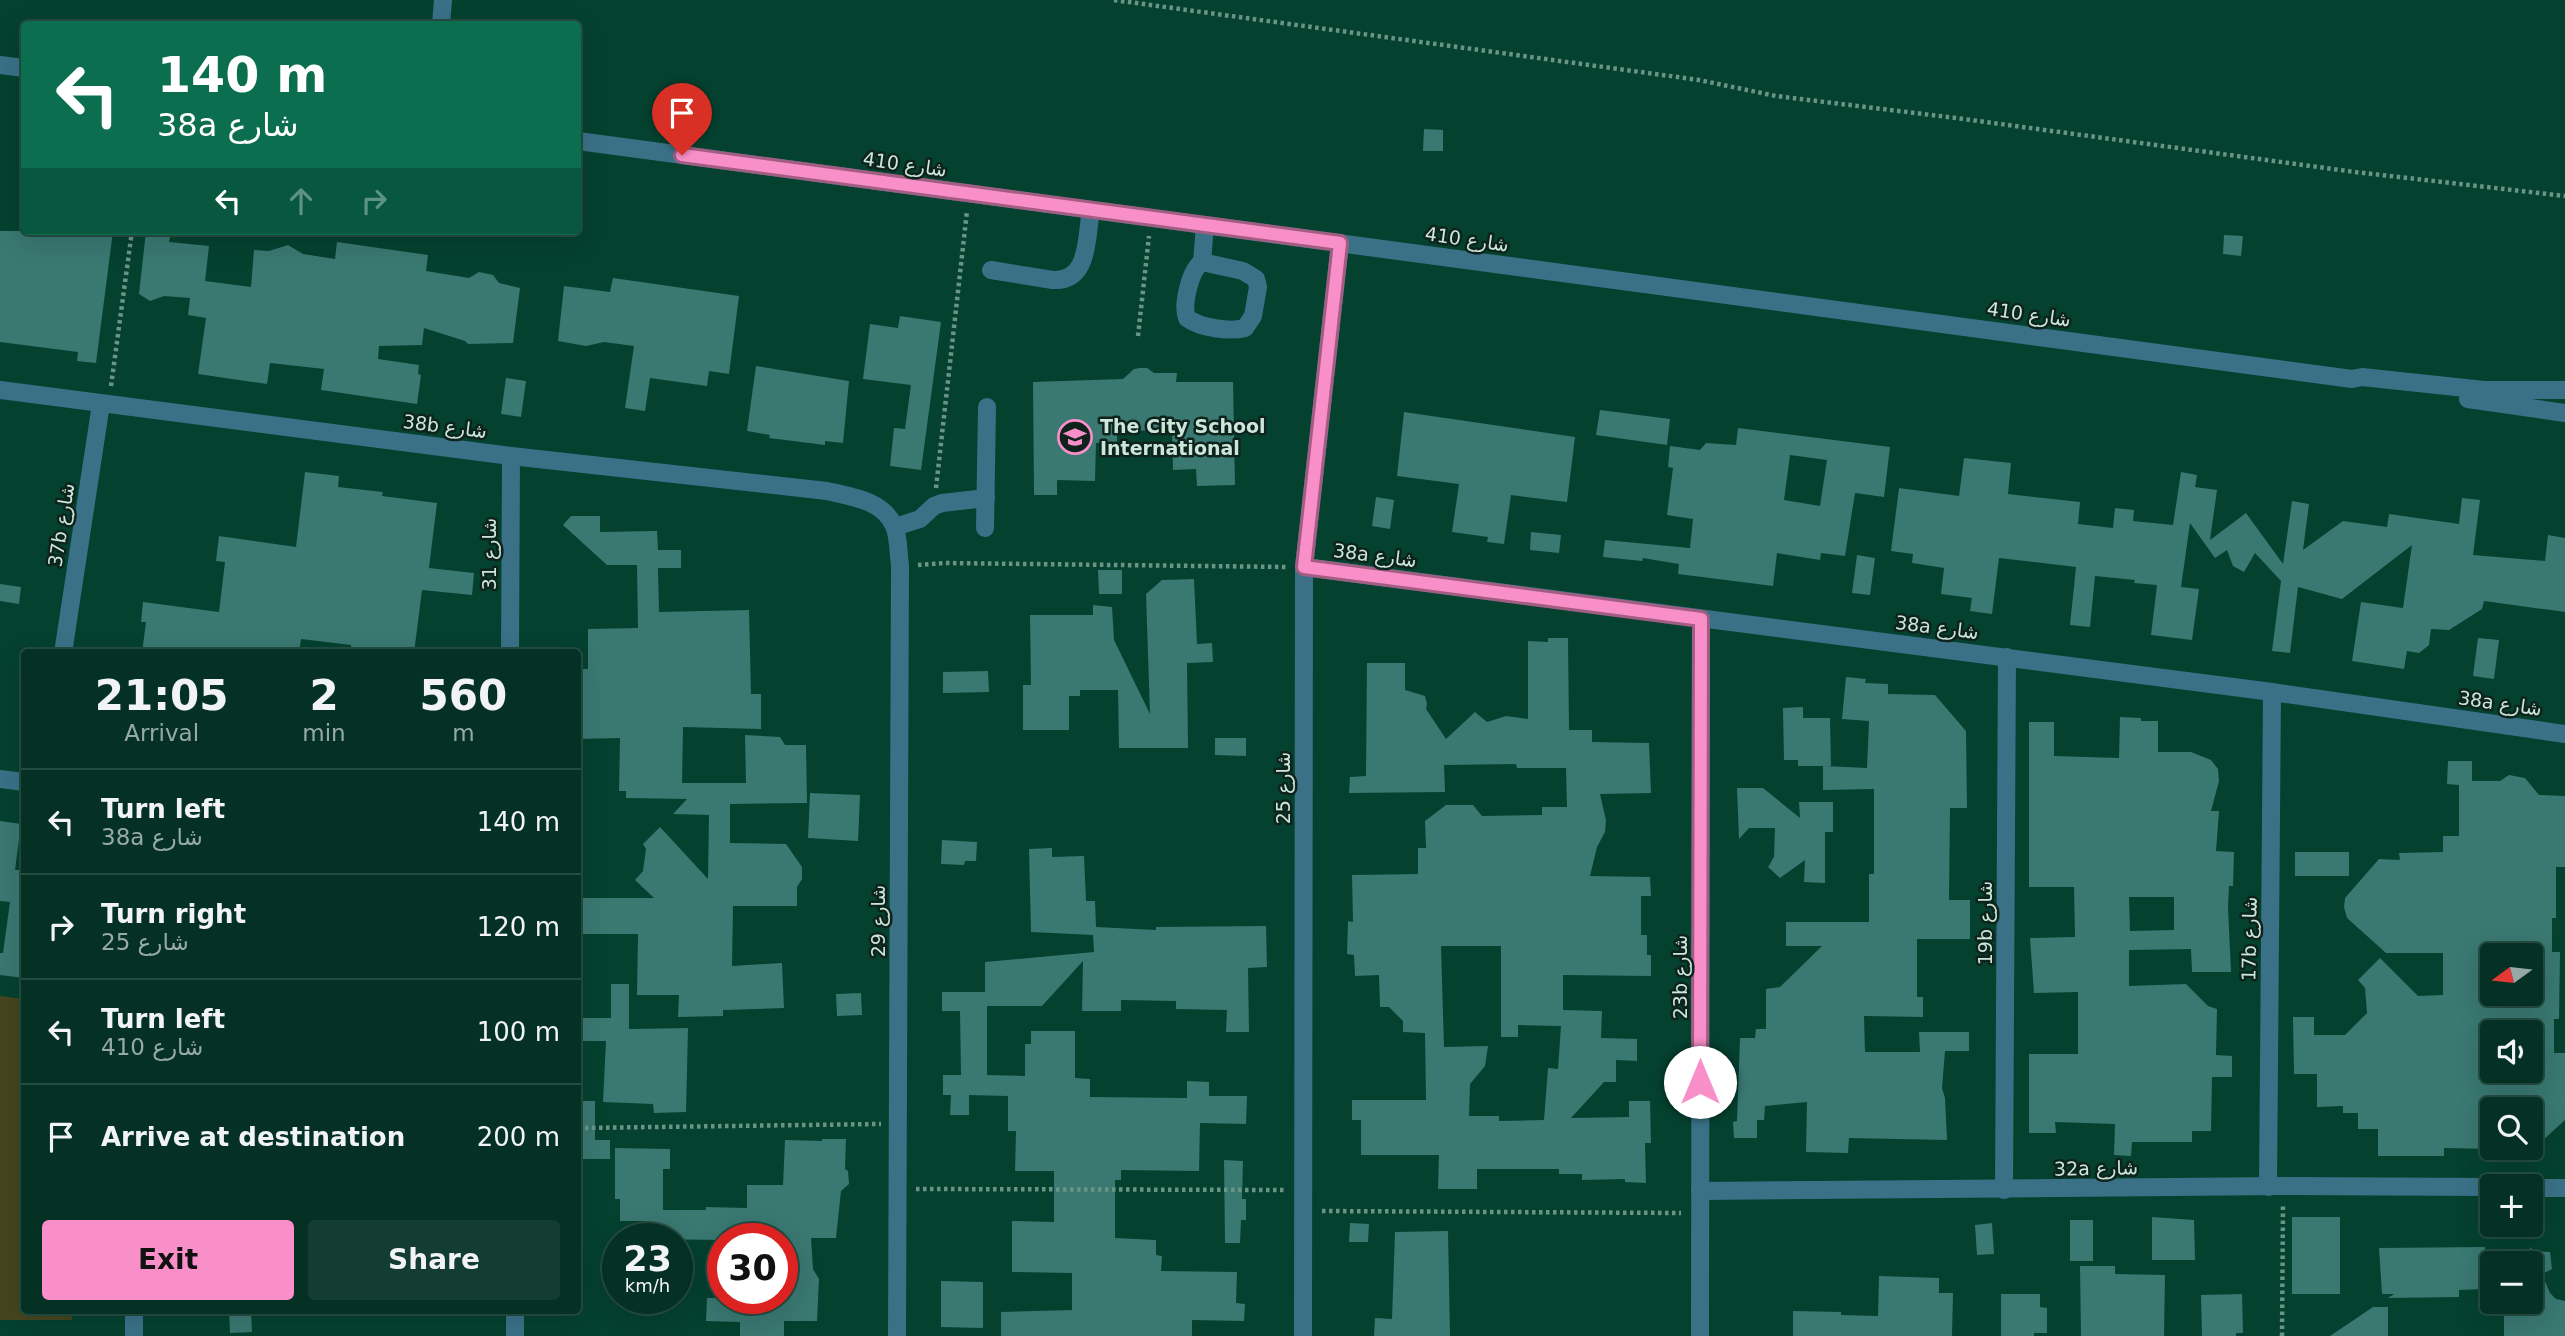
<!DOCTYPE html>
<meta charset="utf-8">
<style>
body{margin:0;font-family:"DejaVu Sans",Cairo,sans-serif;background:#123d30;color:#f1f3f6;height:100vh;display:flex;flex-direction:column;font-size:26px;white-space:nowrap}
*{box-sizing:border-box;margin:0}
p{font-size:23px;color:#97a9a6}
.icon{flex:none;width:38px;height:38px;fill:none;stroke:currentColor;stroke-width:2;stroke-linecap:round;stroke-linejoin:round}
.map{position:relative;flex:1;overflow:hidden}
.details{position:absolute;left:21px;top:649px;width:560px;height:665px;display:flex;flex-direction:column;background:#043123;border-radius:7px;box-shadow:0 7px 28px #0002,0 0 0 2px #254c41}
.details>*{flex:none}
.hud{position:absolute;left:21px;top:21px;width:560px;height:214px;border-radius:7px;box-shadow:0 7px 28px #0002,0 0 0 2px #254c41;background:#0b6e4f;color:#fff;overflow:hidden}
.needle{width:46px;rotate:255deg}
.buttons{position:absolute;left:2480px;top:943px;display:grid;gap:14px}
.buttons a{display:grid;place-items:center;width:63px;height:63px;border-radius:7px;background:#043123;box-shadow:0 7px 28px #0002,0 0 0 2px #254c41;font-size:35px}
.speed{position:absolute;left:602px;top:1223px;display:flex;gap:14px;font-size:35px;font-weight:700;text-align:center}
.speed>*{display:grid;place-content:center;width:91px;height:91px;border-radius:50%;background:#043123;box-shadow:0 7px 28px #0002,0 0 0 2px #254c41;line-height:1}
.speed small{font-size:18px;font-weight:400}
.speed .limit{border:10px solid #d22;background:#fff;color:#111}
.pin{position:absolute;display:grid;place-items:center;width:60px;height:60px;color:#fff;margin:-72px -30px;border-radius:50% 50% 50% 0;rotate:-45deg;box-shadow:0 0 7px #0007}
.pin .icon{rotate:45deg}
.me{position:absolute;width:77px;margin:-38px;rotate:0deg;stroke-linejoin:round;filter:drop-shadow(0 0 5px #0008)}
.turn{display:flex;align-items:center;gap:24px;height:147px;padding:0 21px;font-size:32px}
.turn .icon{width:91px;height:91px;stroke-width:2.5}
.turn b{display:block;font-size:49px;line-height:60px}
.lanes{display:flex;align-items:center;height:66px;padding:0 21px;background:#0003;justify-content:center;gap:35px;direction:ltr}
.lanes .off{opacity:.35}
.eta{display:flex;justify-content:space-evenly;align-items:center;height:119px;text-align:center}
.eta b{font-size:42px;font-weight:700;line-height:49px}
.cta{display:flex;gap:14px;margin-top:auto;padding:14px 21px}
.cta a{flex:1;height:80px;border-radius:7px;background:#f98fc9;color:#111;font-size:28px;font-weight:700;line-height:80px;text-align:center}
.cta a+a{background:#123d30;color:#f1f3f6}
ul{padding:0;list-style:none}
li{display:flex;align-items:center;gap:21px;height:105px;padding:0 21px;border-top:2px solid #254c41}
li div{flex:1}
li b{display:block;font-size:26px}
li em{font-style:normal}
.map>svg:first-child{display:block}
.green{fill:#46451e}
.building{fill:#3a7872;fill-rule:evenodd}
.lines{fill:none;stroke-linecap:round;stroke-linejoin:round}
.path{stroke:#6a9586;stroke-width:4.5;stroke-dasharray:3.5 3.5;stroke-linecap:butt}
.minor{stroke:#3a7187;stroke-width:18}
.route-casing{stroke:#a25d83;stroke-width:18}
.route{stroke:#f98fc9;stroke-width:12}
.labels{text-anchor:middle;stroke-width:5;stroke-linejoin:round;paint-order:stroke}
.street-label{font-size:19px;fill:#cbe6da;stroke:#0d231b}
.poi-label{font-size:19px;font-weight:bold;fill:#cbe6da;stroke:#0d231b;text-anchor:start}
</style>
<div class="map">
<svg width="2565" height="1336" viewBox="0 0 2565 1336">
<rect width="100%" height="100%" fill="#05412f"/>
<polygon class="green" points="0,996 24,999 24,1311 71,1311 72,1320 0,1320"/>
<g class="building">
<polygon points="1424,129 1443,130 1443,151 1423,151"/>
<polygon points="0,231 113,231 96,363 77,361 78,352 0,342"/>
<polygon points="146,231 171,231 169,242 209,246 205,281 251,287 254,250 269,251 288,245 303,254 335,259 337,242 428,255 426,271 469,278 479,272 493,275 499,283 520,288 513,343 468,344 465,341 424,328 422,345 379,346 378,359 419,365 418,374 421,375 417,404 321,390 324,369 270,363 267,384 198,374 206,318 188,315 190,298 164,296 150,301 139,294"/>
<polygon points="2224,235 2243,236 2241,256 2223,254"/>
<polygon points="613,278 739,296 729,374 709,371 707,386 650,378 645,411 625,408 634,346 604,342 586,346 558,341 564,286 610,292"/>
<polygon points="900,316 941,322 921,470 890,466 894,428 905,429 911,385 863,379 870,324 898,328"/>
<polygon points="756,366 849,381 843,443 825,441 825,445 769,438 770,435 747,431"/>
<polygon points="1140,368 1147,368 1154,373 1177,373 1176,382 1233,382 1235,485 1197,486 1196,469 1173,470 1172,430 1117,431 1117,442 1096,443 1095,481 1057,480 1057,495 1034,495 1033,382 1123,379 1134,369"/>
<polygon points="506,378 526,381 521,417 501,414"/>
<polygon points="1600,410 1670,419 1667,445 1596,435"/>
<polygon points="1404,412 1575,437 1567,502 1511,495 1504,544 1487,542 1488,537 1452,532 1459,484 1397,476"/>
<path d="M1738,428L1890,447L1884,497L1855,493L1845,556L1821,553L1820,560L1777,553L1773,586L1678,574L1679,564L1643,558L1642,561L1603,557L1605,540L1690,548L1693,519L1667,515L1673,468L1668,467L1670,446L1700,450L1706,443L1736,445ZM1790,455L1827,460L1820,506L1784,500Z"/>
<polygon points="1964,458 2011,463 2008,494 2080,502 2078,524 2113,528 2115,508 2134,510 2133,521 2173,525 2181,472 2197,475 2195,487 2217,490 2210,540 2246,513 2283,564 2292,501 2309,504 2303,550 2343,521 2387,527 2389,514 2459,524 2462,498 2480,500 2473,555 2545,561 2548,535 2565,538 2565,612 2484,601 2482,609 2449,630 2431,629 2429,645 2419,653 2407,651 2404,669 2352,661 2361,602 2403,608 2412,545 2342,599 2298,587 2290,653 2272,651 2281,581 2255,553 2244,572 2233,566 2227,550 2215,558 2190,523 2181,587 2199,589 2192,640 2151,635 2157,585 2134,583 2135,580 2095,576 2090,627 2070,625 2076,567 1999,558 1992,614 1970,611 1972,598 1941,594 1944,568 1912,563 1913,554 1891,551 1899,488 1959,496"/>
<polygon points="305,472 339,476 338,487 383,492 382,496 437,503 429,568 474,573 472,595 422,590 414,653 351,653 351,645 301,639 299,653 142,653 146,622 141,622 143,602 219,612 225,562 216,561 219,536 296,547"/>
<polygon points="1376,497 1394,500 1390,529 1372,526"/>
<polygon points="571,516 600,516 600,532 657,531 658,550 681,550 681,568 658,568 659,612 749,610 751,694 761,694 761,729 683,727 682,783 746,783 745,735 780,737 785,745 806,745 807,803 730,804 730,843 786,844 802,867 802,879 797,887 797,906 733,906 732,966 782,963 784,1008 723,1010 723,1016 678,1017 679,995 637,995 638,934 578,934 578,898 654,898 635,880 643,871 646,849 643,844 660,827 708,879 709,815 673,814 687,799 626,798 626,791 619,791 620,738 578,739 578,669 588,669 588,629 638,628 637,565 607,565 563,525"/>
<polygon points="1531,532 1561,535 1559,553 1530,550"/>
<polygon points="1857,555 1875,558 1870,595 1852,593"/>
<polygon points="1098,570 1122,570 1122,594 1099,594"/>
<polygon points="1194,579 1197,644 1212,643 1213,662 1187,663 1188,748 1119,748 1118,690 1080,690 1080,696 1069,696 1069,730 1023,730 1023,685 1031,685 1030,615 1093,615 1093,605 1112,607 1114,640 1150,714 1146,594 1162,580"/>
<polygon points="0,584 21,587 19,604 0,601"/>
<path d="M1548,638H1568L1569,730H1592V742L1649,743L1651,793L1600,794L1606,820L1605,832L1597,847L1590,876L1650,877L1651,896H1641V935H1647V955H1651V976L1563,975V1010L1602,1011L1601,1038L1637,1039V1061L1616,1060V1082H1604L1571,1118L1629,1117V1101H1650L1651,1143H1645L1646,1183L1625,1182V1179L1582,1180V1174H1559V1169H1477V1189H1438L1439,1155H1361V1120H1352V1100H1426L1425,1033L1403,1032V1021L1389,1007H1380L1379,975L1355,976L1354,955L1347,954L1348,921L1353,922L1352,875L1418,874V848H1426L1425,821L1446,805H1473L1482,816L1542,815V807H1567L1566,768H1517L1516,764L1444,765L1445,792L1349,793L1350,777L1366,776L1367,663H1405V690L1425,696L1427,704L1426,709L1446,739L1475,712L1487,722L1506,716L1528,719V641L1548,642ZM1441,946H1501V1037H1518V1025L1561,1026L1558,1069L1548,1068L1544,1120L1499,1121V1116H1469L1470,1084L1485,1066L1488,1046L1444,1047Z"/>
<polygon points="2478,638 2499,640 2494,679 2473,676"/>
<polygon points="988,671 989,692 943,693 943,672"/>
<polygon points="1846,677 1866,679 1865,683 1888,684 1888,694 1935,695 1966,731 1967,808 1950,808 1949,900 1970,900 1970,939 1917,939 1917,997 1923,997 1923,1017 1864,1016 1865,1052 1920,1052 1919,1032 1969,1032 1969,1051 1945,1051 1942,1088 1945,1098 1947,1140 1849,1138 1848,1153 1806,1152 1807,1102 1765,1106 1764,1120 1757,1120 1757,1138 1734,1138 1733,1122 1737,1121 1740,1038 1755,1038 1756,1029 1766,1029 1766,989 1780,987 1822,946 1786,946 1786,922 1869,922 1869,874 1874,874 1874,789 1823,790 1823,766 1798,766 1798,760 1784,760 1783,708 1803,707 1803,718 1830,718 1831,766 1824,766 1867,768 1869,721 1842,719"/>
<path d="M2120,717L2141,718V721H2158V752H2191L2211,760L2218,769L2219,781L2211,811H2219L2216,851L2234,852L2233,886H2229L2228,907L2231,972H2192L2191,949L2129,950V986L2186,984L2208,1006L2217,1009L2216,1055L2232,1056V1077H2212L2211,1131H2192V1142H2132L2131,1156L2114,1155L2115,1124L2055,1122L2056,1133H2029V1054H2078V992L2034,993L2030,938L2075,937L2074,887H2029V722H2054V756L2119,758ZM2129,897H2174V930L2130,931Z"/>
<polygon points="1215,738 1246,738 1246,756 1215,755"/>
<path d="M2448,761H2472V781H2500L2509,775L2525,778L2539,795L2565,796V867H2556V918H2552V952H2560L2559,1019H2554V1053H2565V1120L2530,1152V1110H2492V1149L2444,1148V1156H2378V1129H2358V1113H2343V1106L2317,1107V1074H2294L2293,1017H2314V1035H2345L2367,1013L2365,988L2358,980L2380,958L2418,996L2443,995V953H2386L2347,918L2344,907L2345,898L2379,859L2400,860L2399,853L2443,852V836H2459V785L2447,784ZM2492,943H2530V994H2492ZM2492,1032H2530V1074H2492Z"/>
<polygon points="1737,788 1763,788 1800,818 1799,802 1833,802 1833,832 1825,832 1825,883 1804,882 1805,860 1780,878 1768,867 1774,857 1775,828 1749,828 1739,839"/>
<polygon points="810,793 860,795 858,841 808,838"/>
<polygon points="0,821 21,824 15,870 24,870 24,978 0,975 0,953 3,953 10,902 0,901"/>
<polygon points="942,840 977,842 976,861 965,861 964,865 941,864"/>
<polygon points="1052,848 1052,857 1084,856 1086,901 1095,901 1096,927 1156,930 1156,927 1266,926 1267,967 1248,968 1249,1032 1226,1032 1227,1010 1176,1009 1176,1001 1121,1000 1121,1011 1082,1011 1083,961 1042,1006 987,1006 987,1075 1025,1076 1025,1044 1031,1044 1031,1031 1075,1031 1075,1078 1090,1079 1090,1097 1187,1098 1187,1081 1209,1082 1209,1096 1247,1096 1246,1124 1200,1123 1199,1171 1121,1170 1121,1180 1115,1180 1115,1238 1156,1240 1156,1255 1162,1256 1161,1271 1237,1272 1236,1303 1245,1304 1244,1321 1192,1320 1192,1336 1001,1336 1001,1312 1072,1310 1072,1273 1012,1272 1012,1221 1054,1222 1054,1171 1015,1171 1016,1131 1008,1131 1008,1096 969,1095 969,1115 950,1115 951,1095 943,1095 943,1075 961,1075 960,1011 942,1011 942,992 985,992 985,962 1094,952 1093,935 1031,932 1029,849"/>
<rect x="2295" y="852" width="54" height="24"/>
<polygon points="611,984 629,984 629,1029 688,1028 686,1112 654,1113 653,1104 603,1102 606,1041 578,1041 578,1018 611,1018"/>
<polygon points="861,993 862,1015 837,1016 836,994"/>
<polygon points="578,1101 595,1101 595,1140 610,1140 610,1159 578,1159"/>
<polygon points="822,1139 846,1139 845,1169 848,1171 849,1184 841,1191 836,1238 811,1238 813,1269 819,1279 817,1321 784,1321 784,1336 740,1336 740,1322 706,1321 707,1298 782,1298 782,1232 723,1231 723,1240 647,1239 647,1221 620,1221 620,1199 615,1199 615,1148 670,1149 670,1169 663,1169 663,1210 706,1210 706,1207 747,1208 747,1185 783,1185 785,1140 822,1141"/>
<polygon points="1224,1160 1243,1161 1242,1199 1246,1199 1246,1220 1241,1220 1240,1243 1225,1243"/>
<polygon points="2152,1217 2194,1220 2195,1260 2152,1260"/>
<rect x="2292" y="1217" width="48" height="77"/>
<rect x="2070" y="1220" width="23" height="41"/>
<polygon points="1350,1223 1369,1224 1368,1242 1349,1242"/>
<polygon points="1992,1223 1994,1254 1977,1255 1975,1225"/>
<polygon points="1448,1231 1450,1336 1374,1336 1375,1318 1392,1319 1395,1232"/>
<polygon points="2485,1247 2485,1289 2459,1290 2459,1297 2388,1298 2394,1294 2382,1294 2379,1248"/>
<polygon points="2530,1247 2534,1251 2550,1252 2552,1269 2542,1274 2550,1293 2556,1299 2565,1301 2565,1336 2504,1336 2504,1302 2530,1302"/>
<polygon points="2080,1266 2115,1266 2115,1274 2165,1275 2164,1336 2081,1336"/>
<polygon points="1879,1276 1939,1278 1939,1293 1953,1293 1952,1336 1793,1336 1793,1311 1841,1312 1841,1315 1878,1316"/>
<polygon points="941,1281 983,1282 983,1328 941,1327"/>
<polygon points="2001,1294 2040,1294 2040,1307 2047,1308 2047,1333 2034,1333 2034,1336 2001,1336"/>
<polygon points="2242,1294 2243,1333 2236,1333 2236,1336 2202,1336 2201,1295"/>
<polygon points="2373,1307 2388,1307 2388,1336 2330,1336"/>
<polygon points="229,1311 251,1311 252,1332 230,1333"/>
</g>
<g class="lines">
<g class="path">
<polyline points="1114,0 1699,80 1776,96 1956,118 2355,172 2565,196"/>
<polyline points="1138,336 1149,236"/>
<polyline points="111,386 132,231"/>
<polyline points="936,488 967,211"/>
<polyline points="918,565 944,563 1287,567"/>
<polyline points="578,1128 881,1124"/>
<polyline points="916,1189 1285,1190"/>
<polyline points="1322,1211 1681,1213"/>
<polyline points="2282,1336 2283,1204"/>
</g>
<g class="minor">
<polyline points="441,24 443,0"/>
<polyline points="0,65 24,68"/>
<polyline points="578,141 2352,379 2362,377 2484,390 2565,390"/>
<path d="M1202,262L1243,271L1256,279L1258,287L1253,316L1245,328C1230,332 1200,328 1187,318C1182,305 1190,270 1202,262Z"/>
<polyline points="1202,262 1205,225"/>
<path d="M991,270L1053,280C1090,282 1086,237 1091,210"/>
<path d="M0,390L511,456L827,491C852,497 883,500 894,526C899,537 898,553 900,565L897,1336"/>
<polyline points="2468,399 2565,413"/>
<polyline points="895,527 920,519 934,506 942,503 986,498"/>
<polyline points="985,528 987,407"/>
<polyline points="1304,567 2272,692 2565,734"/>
<polyline points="63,653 101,404"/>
<polyline points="510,653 511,456"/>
<polyline points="0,779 24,782"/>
<polyline points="2268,1187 2272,692"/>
<polyline points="2530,1188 2565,1188"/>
<polyline points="2004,1190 2007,657"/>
<polyline points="1700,1191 2283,1186 2492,1187"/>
<polyline points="515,1311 515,1336"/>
<polyline points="134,1336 134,1311"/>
<polyline points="1303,1336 1304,567 1340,243"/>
<polyline points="1700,1336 1701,619"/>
</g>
</g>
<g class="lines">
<g class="route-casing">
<polyline id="route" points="682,155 1340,243 1304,567 1701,619 1700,1082"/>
</g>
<use href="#route" class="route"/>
</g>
<defs>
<g id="school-ring" transform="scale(1.75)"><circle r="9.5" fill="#0d231b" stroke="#f98fc9" stroke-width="1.5"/><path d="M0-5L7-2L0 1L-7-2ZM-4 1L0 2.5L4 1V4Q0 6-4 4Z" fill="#f98fc9"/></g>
</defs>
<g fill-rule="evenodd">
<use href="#school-ring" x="1075" y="437"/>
</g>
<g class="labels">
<g class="street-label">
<text transform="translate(905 164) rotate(8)" y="7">شارع 410</text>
<text transform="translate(1467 239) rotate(8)" y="7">شارع 410</text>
<text transform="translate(2029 314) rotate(8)" y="7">شارع 410</text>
<text transform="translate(445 426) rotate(7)" y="7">38b شارع</text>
<text transform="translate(61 525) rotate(-81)" y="7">37b شارع</text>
<text transform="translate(489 554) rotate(-90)" y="7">شارع 31</text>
<text transform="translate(1375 555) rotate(7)" y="7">38a شارع</text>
<text transform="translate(1937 627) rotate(7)" y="7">38a شارع</text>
<text transform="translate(2500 703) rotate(8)" y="7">38a شارع</text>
<text transform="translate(1283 788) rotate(-90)" y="7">شارع 25</text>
<text transform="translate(878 921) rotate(-90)" y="7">شارع 29</text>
<text transform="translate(1985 923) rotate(-90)" y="7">19b شارع</text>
<text transform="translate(2249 939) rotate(-89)" y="7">17b شارع</text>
<text transform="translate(1680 977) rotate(-90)" y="7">23b شارع</text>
<text transform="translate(2096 1168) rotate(-1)" y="7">32a شارع</text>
</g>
<g class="poi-label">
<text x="1100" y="433">The City School<tspan x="1100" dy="22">International</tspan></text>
</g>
</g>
</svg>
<div class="buttons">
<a><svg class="needle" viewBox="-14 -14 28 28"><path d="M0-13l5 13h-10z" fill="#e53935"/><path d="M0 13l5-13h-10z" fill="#97a9a6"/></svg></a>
<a><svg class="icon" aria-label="sound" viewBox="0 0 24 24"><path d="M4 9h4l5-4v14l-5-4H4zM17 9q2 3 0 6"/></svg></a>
<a><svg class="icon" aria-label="search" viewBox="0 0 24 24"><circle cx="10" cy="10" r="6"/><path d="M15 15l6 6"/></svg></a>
<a>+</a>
<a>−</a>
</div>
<div class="speed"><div>23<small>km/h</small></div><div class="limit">30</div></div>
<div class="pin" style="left:682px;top:155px;background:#d93025"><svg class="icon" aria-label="arrive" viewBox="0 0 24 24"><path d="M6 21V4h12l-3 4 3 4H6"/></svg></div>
<svg class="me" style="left:1700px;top:1082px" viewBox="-20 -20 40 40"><circle r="19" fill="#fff"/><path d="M0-13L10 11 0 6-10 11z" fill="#f98fc9"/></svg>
<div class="hud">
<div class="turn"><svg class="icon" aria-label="left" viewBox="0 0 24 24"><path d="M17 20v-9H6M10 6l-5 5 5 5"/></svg><div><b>140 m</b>38a شارع</div></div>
<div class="lanes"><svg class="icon" aria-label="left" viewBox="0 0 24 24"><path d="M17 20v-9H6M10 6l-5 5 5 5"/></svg><svg class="icon off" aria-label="ahead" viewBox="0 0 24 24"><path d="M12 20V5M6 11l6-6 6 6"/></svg><svg class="icon off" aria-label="right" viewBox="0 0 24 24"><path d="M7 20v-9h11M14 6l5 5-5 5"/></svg></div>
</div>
<section class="details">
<div class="eta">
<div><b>21:05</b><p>Arrival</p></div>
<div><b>2</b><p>min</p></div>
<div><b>560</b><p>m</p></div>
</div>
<ul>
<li><svg class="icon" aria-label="left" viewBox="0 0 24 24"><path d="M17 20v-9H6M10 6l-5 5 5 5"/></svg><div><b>Turn left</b><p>38a شارع</p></div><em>140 m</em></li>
<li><svg class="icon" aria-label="right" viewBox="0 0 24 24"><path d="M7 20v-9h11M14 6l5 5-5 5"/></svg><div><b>Turn right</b><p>شارع 25</p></div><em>120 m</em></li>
<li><svg class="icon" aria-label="left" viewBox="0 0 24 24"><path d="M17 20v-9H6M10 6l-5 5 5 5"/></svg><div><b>Turn left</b><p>شارع 410</p></div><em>100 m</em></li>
<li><svg class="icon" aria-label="arrive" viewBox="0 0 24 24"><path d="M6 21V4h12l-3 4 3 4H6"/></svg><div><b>Arrive at destination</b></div><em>200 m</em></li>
</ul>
<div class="cta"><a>Exit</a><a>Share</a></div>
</section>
</div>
